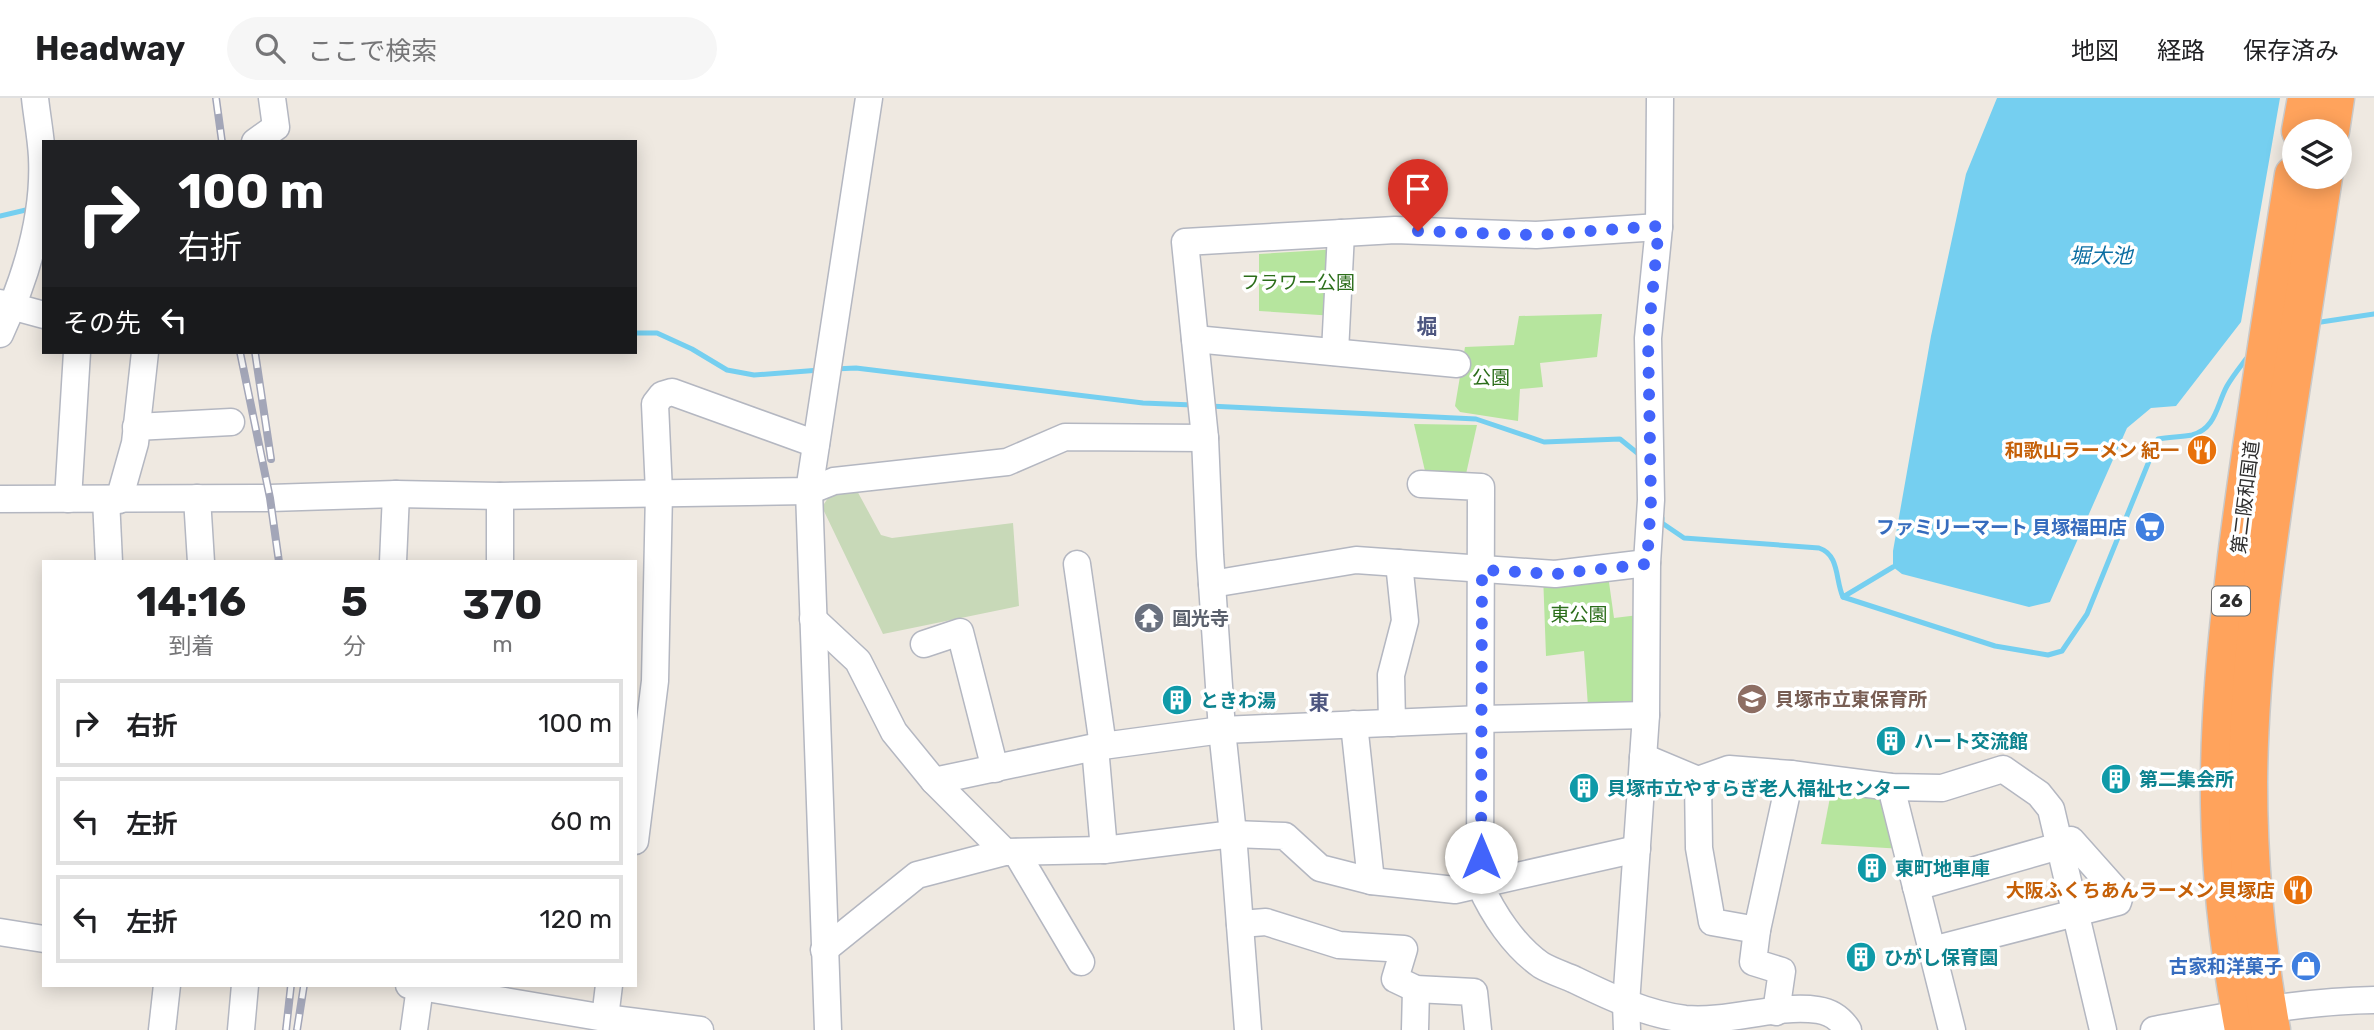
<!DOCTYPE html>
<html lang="ja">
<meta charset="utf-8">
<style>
body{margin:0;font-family:Rubik,"Noto Sans JP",sans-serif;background:#f6f6f6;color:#202124;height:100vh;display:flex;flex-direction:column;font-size:26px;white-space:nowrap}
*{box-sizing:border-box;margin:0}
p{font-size:23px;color:#757577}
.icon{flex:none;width:38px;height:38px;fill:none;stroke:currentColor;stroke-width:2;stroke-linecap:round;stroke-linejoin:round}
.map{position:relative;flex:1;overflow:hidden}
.panel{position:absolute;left:42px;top:462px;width:595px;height:427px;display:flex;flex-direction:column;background:#fff;border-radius:0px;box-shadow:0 4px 18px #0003}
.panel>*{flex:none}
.banner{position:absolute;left:42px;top:42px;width:595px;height:214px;border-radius:0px;box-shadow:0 4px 18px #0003;background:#202124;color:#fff;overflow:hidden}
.buttons{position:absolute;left:2282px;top:21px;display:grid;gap:14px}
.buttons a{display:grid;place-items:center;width:70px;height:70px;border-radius:50%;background:#fff;box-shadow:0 4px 18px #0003;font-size:35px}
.pin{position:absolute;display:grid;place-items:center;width:60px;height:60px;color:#fff;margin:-72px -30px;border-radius:50% 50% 50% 0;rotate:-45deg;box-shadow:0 0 7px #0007}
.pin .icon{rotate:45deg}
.me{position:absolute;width:77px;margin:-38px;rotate:0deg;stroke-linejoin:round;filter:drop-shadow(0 0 5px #0008)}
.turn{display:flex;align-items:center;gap:24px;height:147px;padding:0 21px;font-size:32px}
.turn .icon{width:91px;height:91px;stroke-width:2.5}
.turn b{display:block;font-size:49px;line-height:60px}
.then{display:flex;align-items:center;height:66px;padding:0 21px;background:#0003;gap:14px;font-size:26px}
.eta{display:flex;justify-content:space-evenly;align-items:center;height:119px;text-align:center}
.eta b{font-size:42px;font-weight:700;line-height:49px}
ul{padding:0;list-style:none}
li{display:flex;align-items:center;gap:21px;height:88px;margin:0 14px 10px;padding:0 7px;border:4px solid #e0e0e0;border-radius:0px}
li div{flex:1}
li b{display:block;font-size:26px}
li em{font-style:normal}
header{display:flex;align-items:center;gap:42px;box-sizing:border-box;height:98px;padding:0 35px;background:#fff;border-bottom:2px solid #e0e0e0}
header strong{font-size:33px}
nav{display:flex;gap:38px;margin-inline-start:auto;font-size:24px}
.search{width:490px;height:63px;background:#f6f6f6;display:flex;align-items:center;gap:18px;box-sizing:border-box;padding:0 24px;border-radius:38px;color:#757577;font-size:26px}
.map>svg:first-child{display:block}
.green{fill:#b6e59e}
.cemetery{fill:#c8d9b8}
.water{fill:#75cff0}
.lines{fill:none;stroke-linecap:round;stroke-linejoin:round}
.stream{stroke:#75cff0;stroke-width:5}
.minor-casing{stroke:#b4b7c1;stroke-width:29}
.highway-casing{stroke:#c9c9c9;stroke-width:41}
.minor{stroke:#fff;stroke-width:26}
.highway{stroke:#ffa35c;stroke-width:38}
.rail-casing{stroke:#a3a6b8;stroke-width:8}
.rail{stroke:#fff;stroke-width:5;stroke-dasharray:16;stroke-linecap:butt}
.route{stroke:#4264fb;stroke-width:12;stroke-dasharray:0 21.6}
.labels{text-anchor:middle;stroke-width:7;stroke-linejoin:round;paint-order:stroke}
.shield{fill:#fff;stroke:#6d6d6d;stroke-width:2}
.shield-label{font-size:18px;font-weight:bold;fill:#2e2e2e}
.park-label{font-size:19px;fill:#2c6e1b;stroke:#fff}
.food-label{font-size:19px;font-weight:bold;fill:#c56008;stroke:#fff;text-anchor:end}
.street-label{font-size:19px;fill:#2e2e2e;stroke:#fff}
.shop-label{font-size:19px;font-weight:bold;fill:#366cbe;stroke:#fff;text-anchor:end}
.worship-label{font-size:19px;font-weight:bold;fill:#5b616d;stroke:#fff;text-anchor:start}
.education-label{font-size:19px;font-weight:bold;fill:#785e54;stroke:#fff;text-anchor:start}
.culture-label{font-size:19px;font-weight:bold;fill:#0d838f;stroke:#fff;text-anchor:start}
.water-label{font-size:21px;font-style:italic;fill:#0d6fa3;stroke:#fff}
.neighbourhood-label{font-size:21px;font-weight:bold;fill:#4d5680;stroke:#fff}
</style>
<header>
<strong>Headway</strong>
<div class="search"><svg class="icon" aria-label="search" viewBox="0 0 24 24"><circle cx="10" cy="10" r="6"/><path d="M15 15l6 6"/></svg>ここで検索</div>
<nav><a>地図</a><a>経路</a><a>保存済み</a></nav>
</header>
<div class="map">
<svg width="2374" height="932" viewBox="0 0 2374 932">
<rect width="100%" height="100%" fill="#efe9e1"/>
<g class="green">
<polygon points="1339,151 1335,218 1259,213 1259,156"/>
<polygon points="1602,216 1597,259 1540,265 1543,289 1520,291 1518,323 1460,314 1455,308 1465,249 1514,247 1519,218"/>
<polygon points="1414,326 1477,327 1466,376 1425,373"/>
<polygon points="1607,470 1614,520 1647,516 1646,617 1589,622 1584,553 1546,558 1543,476"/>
<polygon points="1833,684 1890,689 1903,751 1821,746"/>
</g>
<polygon class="cemetery" points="855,389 881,437 892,440 1013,425 1019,508 883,536 822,409 832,394"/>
<polygon class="water" points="1997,0 2280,0 2241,224 2176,308 2151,310 2127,330 2050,504 2029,509 1902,476 1893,469 1893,453 1931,238 1966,76"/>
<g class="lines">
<g class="stream">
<polyline points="0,118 30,111"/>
<polyline points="2321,224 2374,216"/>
<polyline points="635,235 657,235 692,251 727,272 754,277 820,272"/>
<polyline points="834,271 856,270 1143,305 1193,307"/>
<polyline points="1209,308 1476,321 1544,344 1620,341 1641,358"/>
<path d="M1662,420V425L1684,440L1819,450C1840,457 1835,482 1843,499L1893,469"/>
<path d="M1843,499L1995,548L2048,557L2062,553L2087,516L2158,341C2170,339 2181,339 2192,337C2216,331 2217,306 2227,288C2232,279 2240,269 2246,261"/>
</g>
<g class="minor-casing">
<g id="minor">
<polyline points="255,44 276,29 272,0"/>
<polyline points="0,205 44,217"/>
<path d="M0,236C25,182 45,119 42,59C41,39 37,19 35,0"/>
<polyline points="1195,241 1457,266"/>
<polyline points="1335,254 1341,135"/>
<polyline points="136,329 231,324"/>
<path d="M1421,386L1481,389L1480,787C1493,816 1514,848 1541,867C1551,873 1564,877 1575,882C1610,899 1646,916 1685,921C1729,925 1776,906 1818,912C1831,914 1841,921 1848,932"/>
<polyline points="197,400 201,464"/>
<polyline points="0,401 270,400 396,396 500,398 809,393 834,383 1007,364 1065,339 1205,340"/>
<polyline points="68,401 77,254"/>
<polyline points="106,401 109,464"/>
<polyline points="119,402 135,345 145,254"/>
<polyline points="393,464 396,396"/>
<polyline points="500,464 500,398"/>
<polyline points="1077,466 1103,648"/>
<polyline points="1212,486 1356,462 1555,476 1647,465"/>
<polyline points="813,521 858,563 894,634 934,683 1005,754"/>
<polyline points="924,546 960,534 995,671"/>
<polyline points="1392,625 1391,577 1405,523 1399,465"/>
<polyline points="1354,626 1371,783"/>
<polyline points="1095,649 1104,752"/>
<polyline points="1643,659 1698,682 1729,671 1791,676 1891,689 1942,690 2003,671 2039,696 2051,711 2103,932"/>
<polyline points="1698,682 1699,750 1712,824 1757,832"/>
<polyline points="934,683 1095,649 1222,632 1482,621 1646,617"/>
<polyline points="1891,689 1952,932"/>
<polyline points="635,743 655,583 659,394 655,306 662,297 672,294 816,346"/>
<polyline points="1016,754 1081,864"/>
<polyline points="1916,789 2059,748 2071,742 2120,797 2118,804 1932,852"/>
<polyline points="1240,826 1266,824 1339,847 1404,851 1395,881 1416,891 1474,894 1478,932"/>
<polyline points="0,834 44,841"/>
<polyline points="824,852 917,777 1005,754 1104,752 1233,736 1285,738 1320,770 1371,783 1455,792 1637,751"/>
<polyline points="409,887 605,920 700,932"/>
<polyline points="1776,914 1782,873 1753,864 1757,832 1791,676"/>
<polyline points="605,920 609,887"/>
<polyline points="162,932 167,887"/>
<polyline points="241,932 245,887"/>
<polyline points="414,932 420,889"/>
<polyline points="828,932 809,393 869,0"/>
<polyline points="1248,932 1233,736 1222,632 1210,457 1205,340 1185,144 1395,132 1536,137 1659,129"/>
<polyline points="1415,932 1416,891"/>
<polyline points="1627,932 1626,906 1646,617 1647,465 1651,402 1648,240 1659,129 1660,0"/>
<path d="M2154,932C2227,918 2300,903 2374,902"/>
</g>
</g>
<g class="highway-casing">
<g id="highway">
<polyline points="2301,33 2307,0"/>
<polyline points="2330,33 2335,0"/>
<path d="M2244,932C2230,858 2221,782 2220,706C2219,623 2227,541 2237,459C2253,331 2274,204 2294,77"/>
<path d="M2271,932C2256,850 2248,767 2248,684C2249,570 2265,459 2282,346C2296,257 2309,168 2323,79"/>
</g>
</g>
<use href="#minor" class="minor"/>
<use href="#highway" class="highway"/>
<g class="rail-casing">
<g id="rail">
<polyline points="216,0 222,44"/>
<polyline points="240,254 270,400 279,464"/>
<polyline points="255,254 271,361"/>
<polyline points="286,932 291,887"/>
<polyline points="297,932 304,887"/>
</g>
</g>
<use href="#rail" class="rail"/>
</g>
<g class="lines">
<polyline class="route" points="1418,133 1536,137 1659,128 1648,240 1651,402 1647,466 1555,476 1482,472 1481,759"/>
</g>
<defs>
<g id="restaurant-disc" transform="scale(1.575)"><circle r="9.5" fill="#e8710a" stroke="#fff"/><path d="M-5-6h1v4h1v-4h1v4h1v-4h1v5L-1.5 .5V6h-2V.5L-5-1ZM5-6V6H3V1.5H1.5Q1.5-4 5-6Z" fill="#fff"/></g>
<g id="supermarket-disc" transform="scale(1.575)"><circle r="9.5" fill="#3f7fe0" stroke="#fff"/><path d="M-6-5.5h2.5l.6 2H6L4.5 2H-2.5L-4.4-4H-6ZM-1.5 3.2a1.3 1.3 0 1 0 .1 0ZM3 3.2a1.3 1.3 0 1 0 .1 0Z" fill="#fff"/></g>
<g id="temple-disc" transform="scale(1.575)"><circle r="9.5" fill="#6b7280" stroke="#fff"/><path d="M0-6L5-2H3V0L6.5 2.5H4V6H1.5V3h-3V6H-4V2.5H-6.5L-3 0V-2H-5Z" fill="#fff"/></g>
<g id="school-disc" transform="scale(1.575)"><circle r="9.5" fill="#8d6e63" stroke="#fff"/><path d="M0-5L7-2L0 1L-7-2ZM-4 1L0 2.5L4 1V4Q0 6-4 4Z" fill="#fff"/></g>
<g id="building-disc" transform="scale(1.575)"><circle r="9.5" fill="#0f9aa8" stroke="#fff"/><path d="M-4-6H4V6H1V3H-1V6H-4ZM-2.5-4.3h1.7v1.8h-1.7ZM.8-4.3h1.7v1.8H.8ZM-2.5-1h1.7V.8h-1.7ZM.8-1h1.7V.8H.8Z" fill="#fff"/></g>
<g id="shop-disc" transform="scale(1.575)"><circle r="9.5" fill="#3f7fe0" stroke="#fff"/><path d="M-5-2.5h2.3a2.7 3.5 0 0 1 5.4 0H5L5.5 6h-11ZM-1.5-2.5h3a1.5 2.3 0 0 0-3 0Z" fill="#fff"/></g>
</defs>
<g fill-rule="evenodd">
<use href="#restaurant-disc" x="2202" y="352"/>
<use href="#supermarket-disc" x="2150" y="429"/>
<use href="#temple-disc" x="1149" y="520"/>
<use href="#school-disc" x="1752" y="601"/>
<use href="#building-disc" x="1177" y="602"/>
<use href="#building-disc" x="1891" y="643"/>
<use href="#building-disc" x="2116" y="681"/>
<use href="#building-disc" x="1584" y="690"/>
<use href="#building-disc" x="1872" y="770"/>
<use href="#restaurant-disc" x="2298" y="792"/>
<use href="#building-disc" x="1861" y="859"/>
<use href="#shop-disc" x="2306" y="868"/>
</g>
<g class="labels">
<rect class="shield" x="2212" y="488.5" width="38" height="29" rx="5"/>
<g class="shield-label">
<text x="2231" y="509">26</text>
</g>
<g class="park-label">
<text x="1298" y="191">フラワー公園</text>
<text x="1491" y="286">公園</text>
<text x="1579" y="523">東公園</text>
</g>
<g class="food-label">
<text x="2179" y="359">和歌山ラーメン 紀一</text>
<text x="2275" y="799">大阪ふくちあんラーメン 貝塚店</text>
</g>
<g class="street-label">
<text transform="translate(2245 399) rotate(-83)" y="7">第二阪和国道</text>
</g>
<g class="shop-label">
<text x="2127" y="436">ファミリーマート 貝塚福田店</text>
<text x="2283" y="875">古家和洋菓子</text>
</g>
<g class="worship-label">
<text x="1172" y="527">圓光寺</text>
</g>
<g class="education-label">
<text x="1775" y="608">貝塚市立東保育所</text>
</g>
<g class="culture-label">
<text x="1200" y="609">ときわ湯</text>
<text x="1914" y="650">ハート交流館</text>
<text x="2139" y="688">第二集会所</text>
<text x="1607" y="697">貝塚市立やすらぎ老人福祉センター</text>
<text x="1895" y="777">東町地車庫</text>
<text x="1884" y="866">ひがし保育園</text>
</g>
<g class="water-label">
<text x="2101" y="165">堀大池</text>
</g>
<g class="neighbourhood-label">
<text x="1427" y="236">堀</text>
<text x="1319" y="612">東</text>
</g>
</g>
</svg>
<div class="buttons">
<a><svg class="icon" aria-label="layers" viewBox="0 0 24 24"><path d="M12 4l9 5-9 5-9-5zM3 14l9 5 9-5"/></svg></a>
</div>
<div class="pin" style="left:1418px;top:133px;background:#d93025"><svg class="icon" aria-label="arrive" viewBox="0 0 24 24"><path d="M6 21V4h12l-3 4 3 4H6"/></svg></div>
<svg class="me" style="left:1481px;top:759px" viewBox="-20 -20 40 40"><circle r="19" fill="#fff"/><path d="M0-13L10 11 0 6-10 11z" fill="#4264fb"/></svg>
<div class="banner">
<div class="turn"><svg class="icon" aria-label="right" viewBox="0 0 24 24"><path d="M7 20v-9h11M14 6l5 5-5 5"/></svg><div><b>100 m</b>右折</div></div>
<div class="then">その先<svg class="icon" aria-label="left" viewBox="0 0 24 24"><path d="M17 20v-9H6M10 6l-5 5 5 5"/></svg></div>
</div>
<section class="panel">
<div class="eta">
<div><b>14:16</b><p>到着</p></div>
<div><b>5</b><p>分</p></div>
<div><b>370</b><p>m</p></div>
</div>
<ul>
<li><svg class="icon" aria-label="right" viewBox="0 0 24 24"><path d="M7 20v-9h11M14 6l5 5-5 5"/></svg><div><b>右折</b></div><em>100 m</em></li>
<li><svg class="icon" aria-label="left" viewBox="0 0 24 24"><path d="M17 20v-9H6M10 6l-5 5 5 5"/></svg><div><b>左折</b></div><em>60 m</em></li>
<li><svg class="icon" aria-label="left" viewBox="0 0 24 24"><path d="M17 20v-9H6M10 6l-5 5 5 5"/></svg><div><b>左折</b></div><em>120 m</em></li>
</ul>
</section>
</div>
